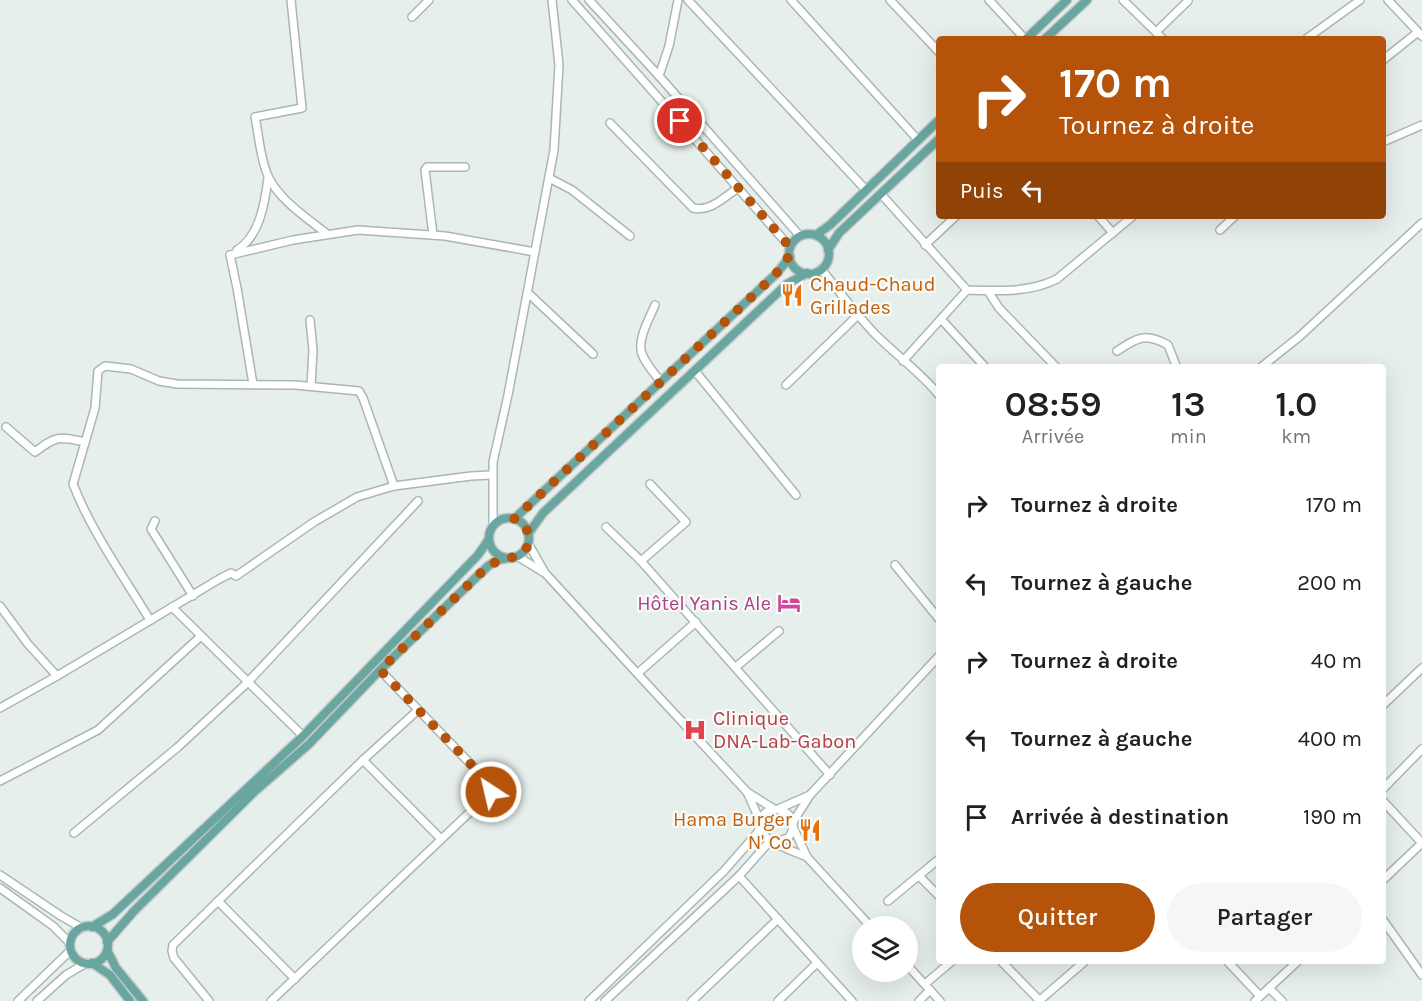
<!DOCTYPE html>
<html lang="fr">
<meta charset="utf-8">
<style>
body{margin:0;font-family:Karla,sans-serif;background:#f6f6f6;color:#202124;height:100vh;display:flex;flex-direction:column;font-size:22px;white-space:nowrap}
*{box-sizing:border-box;margin:0}
p{font-size:20px;color:#757577}
.icon{flex:none;width:33px;height:33px;fill:none;stroke:currentColor;stroke-width:2;stroke-linecap:round;stroke-linejoin:round}
.map{position:relative;flex:1;overflow:hidden}
.drawer{position:absolute;left:936px;top:364px;width:450px;height:600px;display:flex;flex-direction:column;background:#fff;border-radius:6px;box-shadow:0 6px 24px #0002}
.drawer>*{flex:none}
.guide{position:absolute;left:936px;top:36px;width:450px;height:183px;border-radius:6px;box-shadow:0 6px 24px #0002;background:#b45309;color:#fff;overflow:hidden}
.buttons{position:absolute;left:852px;top:916px;display:grid;gap:12px}
.buttons a{display:grid;place-items:center;width:66px;height:66px;border-radius:50%;background:#fff;box-shadow:0 6px 24px #0002;font-size:30px}
.pin{position:absolute;display:grid;place-items:center;width:51px;height:51px;color:#fff;margin:-26px;border:3px solid #fff;border-radius:50%;box-shadow:0 2px 6px #0007}
.me{position:absolute;width:66px;margin:-33px;rotate:325deg;stroke-linejoin:round;filter:drop-shadow(0 0 4px #0008)}
.turn{display:flex;align-items:center;gap:21px;height:126px;padding:0 24px;font-size:27px}
.turn .icon{width:78px;height:78px;stroke-width:2.5}
.turn b{display:block;font-size:42px;line-height:51px}
.then{display:flex;align-items:center;height:57px;padding:0 24px;background:#0003;gap:12px;font-size:22px}
.eta{display:flex;justify-content:space-evenly;align-items:center;height:102px;text-align:center}
.eta b{font-size:36px;font-weight:600;line-height:42px}
.button{display:flex;gap:12px;margin-top:auto;padding:12px 24px}
.button a{flex:1;height:69px;border-radius:36px;background:#b45309;color:#fff;font-size:24px;font-weight:600;line-height:69px;text-align:center}
.button a+a{background:#f6f6f6;color:#202124}
ul{padding:0;list-style:none}
li{display:flex;align-items:center;gap:18px;height:78px;padding:0 24px}
li div{flex:1}
li b{display:block;font-size:22px}
li em{font-style:normal}
.map>svg:first-child{display:block}
.lines{fill:none;stroke-linecap:round;stroke-linejoin:round}
.minor-casing{stroke:#a8b8b5;stroke-width:10}
.major-casing{stroke:#c1cac9;stroke-width:11}
.minor{stroke:#fff;stroke-width:7}
.major{stroke:#69a6a0;stroke-width:8}
.route{stroke:#b45309;stroke-width:10;stroke-dasharray:0 18}
.labels{text-anchor:middle;stroke-width:4.5;stroke-linejoin:round;paint-order:stroke}
.food-label{font-size:20px;fill:#c56008;stroke:#f7fbfa;text-anchor:start}
.hotel-label{font-size:20px;fill:#b23c85;stroke:#f7fbfa;text-anchor:end}
.health-label{font-size:20px;fill:#be3a42;stroke:#f7fbfa;text-anchor:start}
</style>
<div class="map">
<svg width="1422" height="1001" viewBox="0 0 1422 1001">
<rect width="100%" height="100%" fill="#e6efec"/>
<g class="lines">
<g class="minor-casing">
<g id="minor">
<path d="M291,0L302,108L255,117C259,136 260,158 268,176C279,200 307,218 327,234"/>
<polyline points="572,0 790,247"/>
<polyline points="589,0 659,76 800,236"/>
<polyline points="688,0 866,190"/>
<polyline points="791,0 918,140"/>
<polyline points="890,0 939,52"/>
<polyline points="989,0 1025,39"/>
<polyline points="1123,0 1163,39"/>
<polyline points="1388,0 1422,36"/>
<polyline points="412,17 429,0"/>
<polyline points="1156,32 1188,1"/>
<polyline points="1306,39 1360,0"/>
<polyline points="1383,60 1418,32"/>
<polyline points="659,76 669,46 678,0"/>
<path d="M610,123L693,208C711,212 724,197 738,188"/>
<polyline points="1383,142 1422,125"/>
<polyline points="549,178 572,190 630,236"/>
<path d="M881,194L967,290C997,291 1029,293 1057,279L1133,216"/>
<polyline points="1098,216 1113,233"/>
<polyline points="1220,230 1235,216"/>
<polyline points="433,235 425,170 427,167 465,167"/>
<polyline points="925,245 956,216"/>
<path d="M237,250C260,236 265,202 268,178"/>
<polyline points="230,255 293,240 358,230 445,236 535,252"/>
<polyline points="230,255 237,288 253,384"/>
<path d="M821,269C839,291 856,314 875,334C896,355 920,372 939,395"/>
<polyline points="988,291 999,308 1057,368"/>
<polyline points="528,293 593,354"/>
<path d="M655,305C650,317 639,336 641,350C643,361 654,373 661,382"/>
<polyline points="941,319 986,368"/>
<polyline points="310,320 313,350 311,386"/>
<path d="M1117,351C1137,338 1145,332 1168,345L1177,368"/>
<polyline points="903,361 967,290"/>
<polyline points="1260,368 1299,337 1422,223"/>
<polyline points="695,371 796,495"/>
<polyline points="786,385 858,315"/>
<path d="M6,427L35,452C56,436 58,436 85,442"/>
<polyline points="650,484 686,522 641,561 830,775"/>
<polyline points="155,521 151,529 193,596"/>
<polyline points="493,526 493,462 508,395 554,150 559,65 552,0"/>
<polyline points="606,527 641,561"/>
<polyline points="528,543 545,573 647,684 747,792 774,809"/>
<polyline points="517,556 543,572"/>
<polyline points="895,565 939,619"/>
<polyline points="0,606 28,644 57,676"/>
<polyline points="172,607 303,736"/>
<path d="M150,620C124,577 91,531 73,484L95,408L98,371L105,366L131,369L159,381L177,384L295,385L359,391L363,398L394,486"/>
<polyline points="736,667 779,631"/>
<polyline points="638,673 696,622"/>
<polyline points="1383,705 1422,668"/>
<polyline points="0,708 57,676 221,578 231,573 236,576 314,522 357,497 394,486 471,476 491,475"/>
<polyline points="363,760 441,839"/>
<polyline points="0,781 98,730 201,636"/>
<polyline points="1383,789 1422,749"/>
<polyline points="748,794 760,821"/>
<polyline points="1383,801 1422,843"/>
<polyline points="778,809 810,795"/>
<polyline points="793,822 810,795 939,656"/>
<polyline points="793,827 807,857 871,927"/>
<polyline points="74,833 178,747 247,683 418,501"/>
<path d="M775,842L788,838C809,812 761,796 760,825C759,841 794,851 807,857"/>
<polyline points="0,875 61,916 82,928"/>
<polyline points="739,876 852,1001"/>
<polyline points="919,876 939,896"/>
<polyline points="1383,880 1422,843"/>
<polyline points="0,888 53,926 70,943"/>
<polyline points="218,901 295,979"/>
<polyline points="888,901 939,859"/>
<polyline points="1383,920 1422,975"/>
<polyline points="1002,962 1039,1000"/>
<polyline points="1228,962 1260,996"/>
<polyline points="908,966 940,1001"/>
<polyline points="925,984 951,962"/>
<polyline points="1269,988 1282,1001"/>
<polyline points="18,1001 71,950"/>
<polyline points="37,1001 66,975 86,963"/>
<polyline points="209,1001 174,958 172,951 173,945 363,760 418,710"/>
<polyline points="271,1001 491,792 491,786 486,780 380,670"/>
<polyline points="589,1001 724,871 758,832 760,826"/>
<polyline points="605,1001 739,876 770,841"/>
<polyline points="692,1001 778,919"/>
<polyline points="778,1001 817,963"/>
<polyline points="919,1001 930,990"/>
<polyline points="1039,1001 1084,962"/>
<polyline points="1255,1001 1297,962"/>
</g>
</g>
<g class="major-casing">
<g id="major">
<polyline points="1026,39 1067,0"/>
<polyline points="1045,39 1087,0"/>
<circle cx="809" cy="254" r="20"/>
<polyline points="816,235 830,225 939,120"/>
<polyline points="828,250 839,233 939,139"/>
<circle cx="509" cy="538" r="20"/>
<polyline points="514,519 776,274 790,257"/>
<polyline points="528,534 543,513 787,284 807,273"/>
<circle cx="89" cy="945" r="19"/>
<polyline points="92,927 113,914 303,736 478,555 489,539"/>
<polyline points="107,942 134,911 254,792 309,744 380,670 463,590 488,566 497,560 508,558"/>
<polyline points="107,950 116,968 143,1001"/>
<polyline points="92,963 110,975 130,1001"/>
</g>
</g>
<use href="#minor" class="minor"/>
<use href="#major" class="major"/>
</g>
<g class="lines">
<path class="route" d="M491,792V786L486,780L380,670L488,566C502,557 530,560 529,537C528,528 521,522 514,519L776,274L789,256L790,247L680,121"/>
</g>
<defs>
<g id="restaurant-bare" transform="scale(1.8)"><path d="M-5-6h1v4h1v-4h1v4h1v-4h1v5L-1.5 .5V6h-2V.5L-5-1ZM5-6V6H3V1.5H1.5Q1.5-4 5-6Z" fill="#e8710a" stroke="#f7fbfa" stroke-width="2.5" paint-order="stroke"/></g>
<g id="hotel-bare" transform="scale(1.8)"><path d="M-6-4.5h1.5V1H6V5H4.5V3h-9V5H-6ZM-4 0a1.8 1.8 0 1 1 3.6 0ZM.5 0V-2.5h3Q6-2.5 6 0Z" fill="#d1479c" stroke="#f7fbfa" stroke-width="2.5" paint-order="stroke"/></g>
<g id="hospital-bare" transform="scale(1.8)"><path d="M-5-5h3v3.5h4V-5h3V5h-3V1.5h-4V5h-3Z" fill="#e0444e" stroke="#f7fbfa" stroke-width="2.5" paint-order="stroke"/></g>
</defs>
<g fill-rule="evenodd">
<use href="#restaurant-bare" x="792" y="295"/>
<use href="#hotel-bare" x="789" y="603"/>
<use href="#hospital-bare" x="695" y="730"/>
<use href="#restaurant-bare" x="810" y="830"/>
</g>
<g class="labels">
<g class="food-label">
<text x="810" y="291">Chaud-Chaud<tspan x="810" dy="23">Grillades</tspan></text>
<text x="792" y="826" text-anchor="end">Hama Burger<tspan x="792" dy="23">N' Co</tspan></text>
</g>
<g class="hotel-label">
<text x="771" y="610">Hôtel Yanis Ale</text>
</g>
<g class="health-label">
<text x="713" y="725">Clinique<tspan x="713" dy="23">DNA-Lab-Gabon</tspan></text>
</g>
</g>
</svg>
<div class="buttons">
<a><svg class="icon" aria-label="layers" viewBox="0 0 24 24"><path d="M12 4l9 5-9 5-9-5zM3 14l9 5 9-5"/></svg></a>
</div>
<div class="pin" style="left:680px;top:121px;background:#d93025"><svg class="icon" aria-label="arrive" viewBox="0 0 24 24"><path d="M6 21V4h12l-3 4 3 4H6"/></svg></div>
<svg class="me" style="left:491px;top:792px" viewBox="-20 -20 40 40"><circle r="17" fill="#b45309" stroke="#fff" stroke-width="3"/><path d="M0-11L8 9 0 5-8 9z" fill="#fff"/></svg>
<div class="guide">
<div class="turn"><svg class="icon" aria-label="right" viewBox="0 0 24 24"><path d="M7 20v-9h11M14 6l5 5-5 5"/></svg><div><b>170 m</b>Tournez à droite</div></div>
<div class="then">Puis<svg class="icon" aria-label="left" viewBox="0 0 24 24"><path d="M17 20v-9H6M10 6l-5 5 5 5"/></svg></div>
</div>
<section class="drawer">
<div class="eta">
<div><b>08:59</b><p>Arrivée</p></div>
<div><b>13</b><p>min</p></div>
<div><b>1.0</b><p>km</p></div>
</div>
<ul>
<li><svg class="icon" aria-label="right" viewBox="0 0 24 24"><path d="M7 20v-9h11M14 6l5 5-5 5"/></svg><div><b>Tournez à droite</b></div><em>170 m</em></li>
<li><svg class="icon" aria-label="left" viewBox="0 0 24 24"><path d="M17 20v-9H6M10 6l-5 5 5 5"/></svg><div><b>Tournez à gauche</b></div><em>200 m</em></li>
<li><svg class="icon" aria-label="right" viewBox="0 0 24 24"><path d="M7 20v-9h11M14 6l5 5-5 5"/></svg><div><b>Tournez à droite</b></div><em>40 m</em></li>
<li><svg class="icon" aria-label="left" viewBox="0 0 24 24"><path d="M17 20v-9H6M10 6l-5 5 5 5"/></svg><div><b>Tournez à gauche</b></div><em>400 m</em></li>
<li><svg class="icon" aria-label="arrive" viewBox="0 0 24 24"><path d="M6 21V4h12l-3 4 3 4H6"/></svg><div><b>Arrivée à destination</b></div><em>190 m</em></li>
</ul>
<div class="button"><a>Quitter</a><a>Partager</a></div>
</section>
</div>
